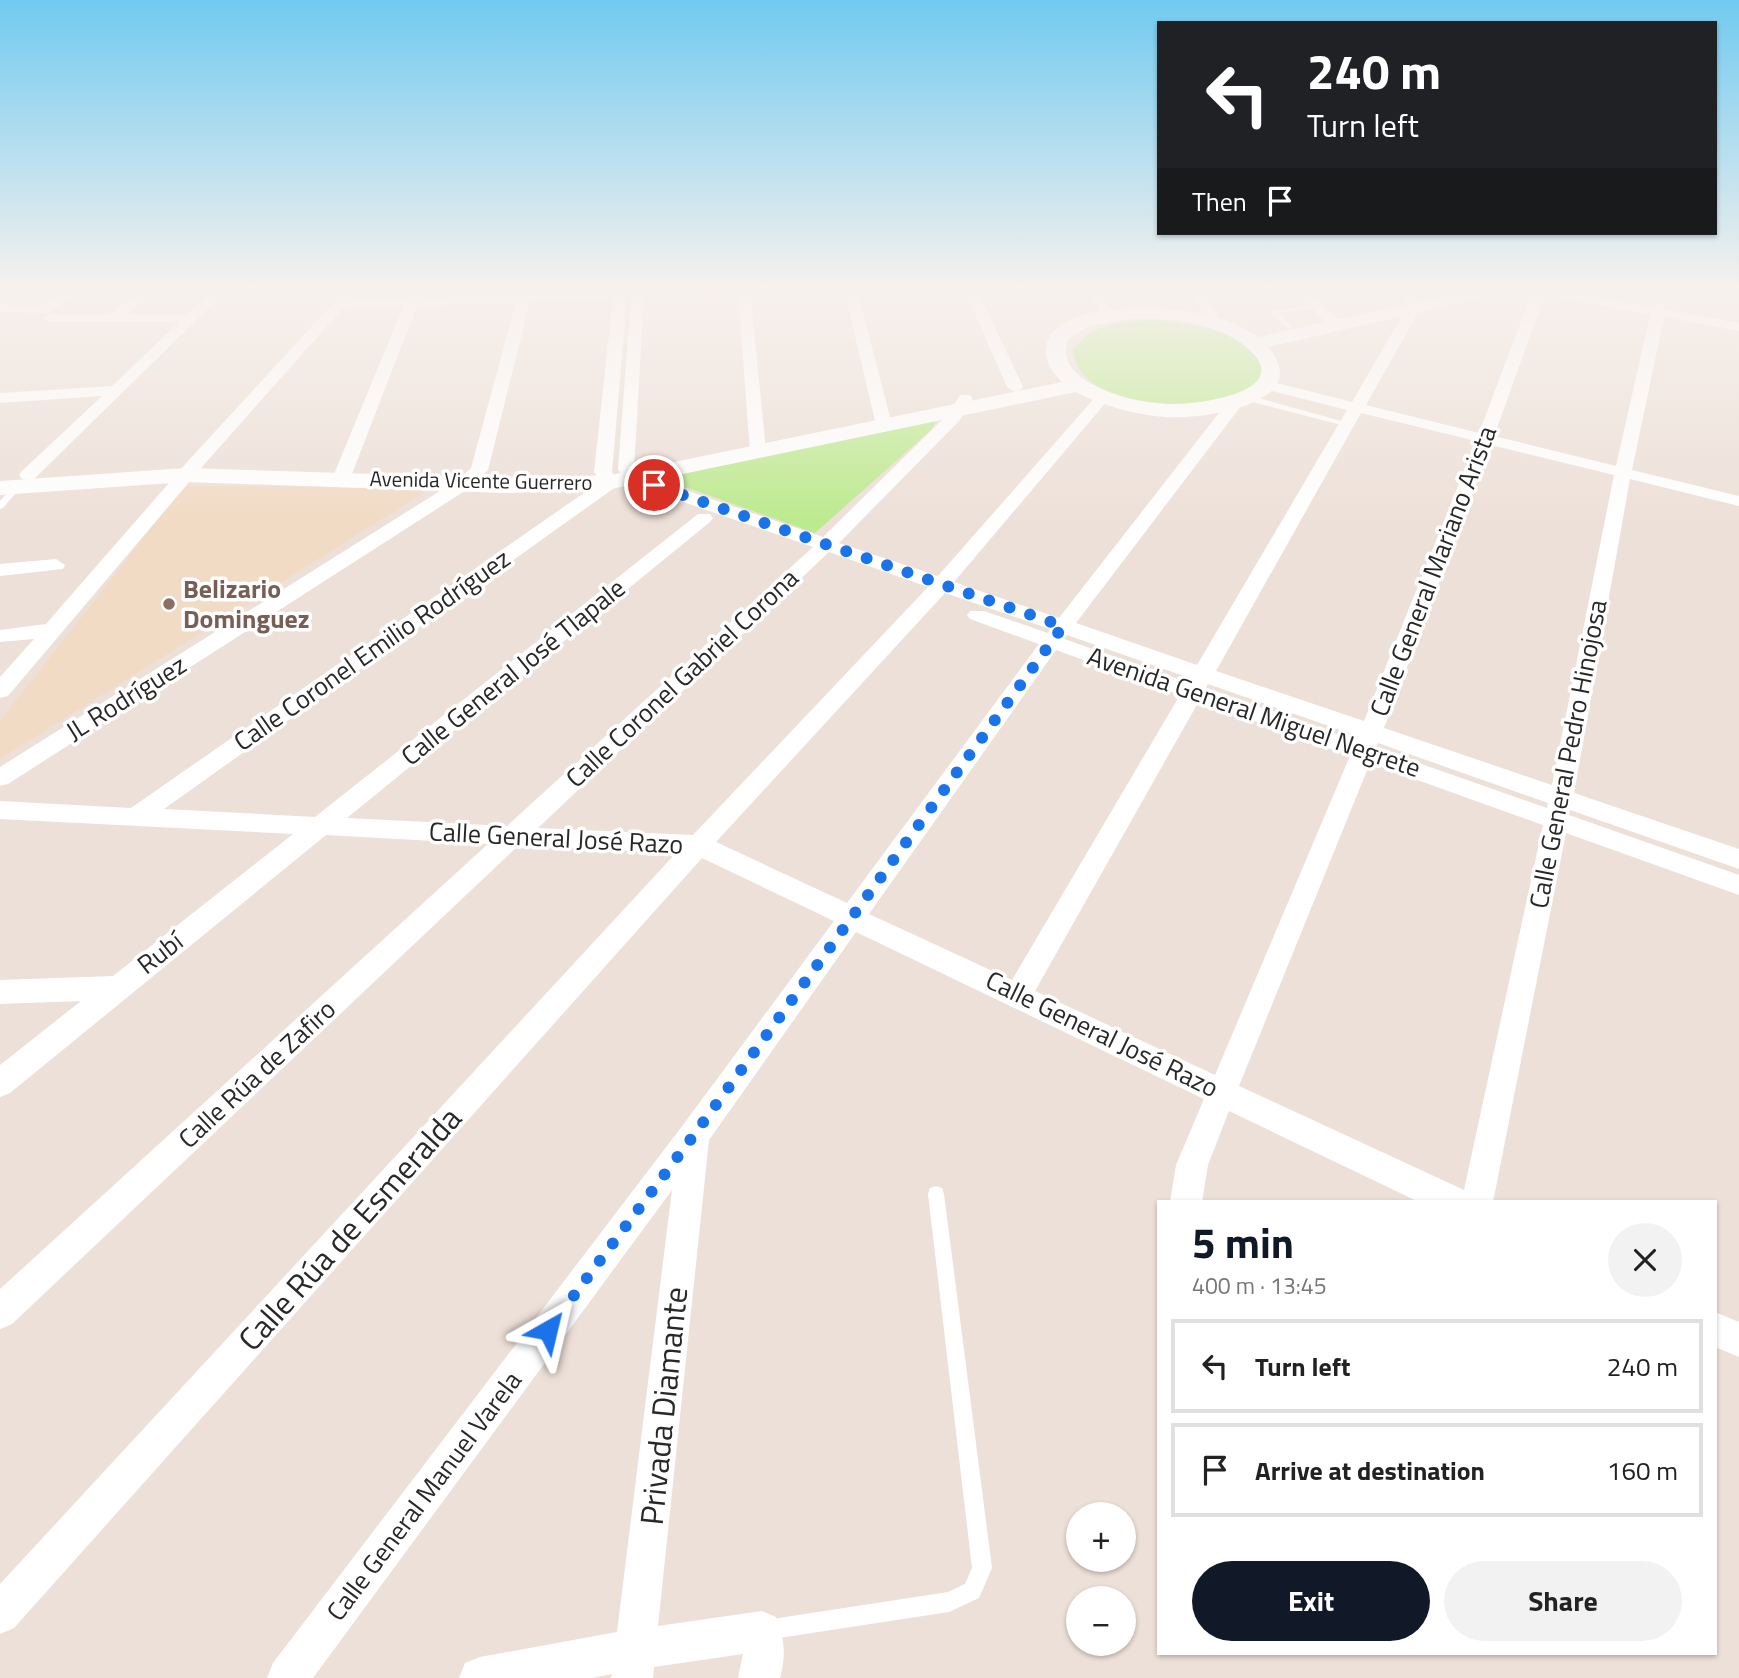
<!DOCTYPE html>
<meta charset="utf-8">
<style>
body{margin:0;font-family:"Titillium Web",sans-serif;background:#f2f2f2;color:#222;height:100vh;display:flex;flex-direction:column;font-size:26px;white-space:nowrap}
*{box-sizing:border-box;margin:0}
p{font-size:23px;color:#767676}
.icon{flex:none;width:38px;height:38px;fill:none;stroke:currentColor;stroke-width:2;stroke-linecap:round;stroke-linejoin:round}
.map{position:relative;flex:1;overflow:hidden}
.details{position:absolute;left:1157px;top:1200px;width:560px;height:455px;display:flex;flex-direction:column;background:#fff;border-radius:0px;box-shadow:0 2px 5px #0004}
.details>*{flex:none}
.hud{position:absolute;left:1157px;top:21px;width:560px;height:214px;border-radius:0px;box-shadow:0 2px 5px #0004;background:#202124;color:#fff;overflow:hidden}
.tools{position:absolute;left:1066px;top:1502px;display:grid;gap:14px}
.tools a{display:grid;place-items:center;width:70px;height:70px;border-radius:50%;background:#fff;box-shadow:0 2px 5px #0004;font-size:35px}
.pin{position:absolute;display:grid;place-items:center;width:60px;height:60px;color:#fff;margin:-30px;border:4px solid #fff;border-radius:50%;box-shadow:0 2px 7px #0007}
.me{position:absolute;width:77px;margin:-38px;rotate:37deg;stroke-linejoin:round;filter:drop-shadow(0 0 5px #0008)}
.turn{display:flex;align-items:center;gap:24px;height:147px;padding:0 35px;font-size:32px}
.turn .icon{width:91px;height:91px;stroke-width:2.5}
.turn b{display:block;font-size:49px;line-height:60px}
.then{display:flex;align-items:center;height:66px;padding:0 35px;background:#0003;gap:14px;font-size:26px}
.round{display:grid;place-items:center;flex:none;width:74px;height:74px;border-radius:37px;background:#f2f2f2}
.overview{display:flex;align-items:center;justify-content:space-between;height:119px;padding:0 35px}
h1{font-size:42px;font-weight:700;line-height:52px;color:#111827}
.button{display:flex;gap:14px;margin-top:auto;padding:14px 35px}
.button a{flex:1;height:80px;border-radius:42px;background:#111827;color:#fff;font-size:28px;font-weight:700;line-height:80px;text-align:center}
.button a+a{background:#f2f2f2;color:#222}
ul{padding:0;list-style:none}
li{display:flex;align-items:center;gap:21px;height:94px;margin:0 14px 10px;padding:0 21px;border:4px solid #e0e0e0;border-radius:0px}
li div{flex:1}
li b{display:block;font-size:26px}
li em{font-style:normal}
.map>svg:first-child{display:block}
.education{fill:#f1dbc5}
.green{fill:#bcea8e}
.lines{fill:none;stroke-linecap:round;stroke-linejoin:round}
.lane{fill:#fff;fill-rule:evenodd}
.street{fill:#fff;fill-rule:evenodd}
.secondary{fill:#fff;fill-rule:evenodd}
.route{stroke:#1a73e8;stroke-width:12;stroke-dasharray:0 21.6}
.education-dot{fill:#8d6e63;stroke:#fff;stroke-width:2.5}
.labels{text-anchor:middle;stroke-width:7;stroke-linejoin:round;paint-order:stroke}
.far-street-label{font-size:21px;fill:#282828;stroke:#fff}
.street-label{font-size:26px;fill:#282828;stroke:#fff}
.education-label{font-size:26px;font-weight:bold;fill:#785e54;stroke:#fff;text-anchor:start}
.near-street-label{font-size:32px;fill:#282828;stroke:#fff}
</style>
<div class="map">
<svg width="1739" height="1678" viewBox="0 0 1739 1678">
<rect width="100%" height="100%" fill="#ede0d8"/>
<polygon class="education" points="184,486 433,487 0,759 0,721"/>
<g class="green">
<path d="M1152,320C1179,322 1261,332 1263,370C1263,379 1259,387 1251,393C1246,396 1237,397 1231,399C1221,401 1209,406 1199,407C1159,409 1079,399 1073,351C1091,324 1121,322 1152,320Z"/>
<polygon points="938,417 932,429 815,533 660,478"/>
</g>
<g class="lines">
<g class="lane">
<polygon points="1317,304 1320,306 1319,307 1278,313 1291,326 1291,328 1289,329 1269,312"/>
<polygon points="1245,396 1251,396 1352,424 1345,426 1245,400"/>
<polygon points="14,485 21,487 3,508 0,509 0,501"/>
<polygon points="936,1186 942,1188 944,1194 992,1568 979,1598 949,1612 766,1640 759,1637 756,1630 759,1623 766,1620 948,1592 965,1584 972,1568 928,1194 930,1188"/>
</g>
<g class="street">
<polygon points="68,289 83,289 49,313 0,312 0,304 41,306"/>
<polygon points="142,289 157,289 127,314 187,314 214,289 228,289 34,479 22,479 19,475 22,471 102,396 0,403 0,393 112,386 179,322 50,322 43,318 50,314 110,314"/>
<path d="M346,289H360L350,300L407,298L411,289H423L420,298L518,294L520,289H532V293L615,289H750L766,451L758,456L750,451L738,293L644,297L634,469L638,474L823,537L948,414L960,395H970L973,398L960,420L839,543L938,576L1098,394H1108L1111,397L1108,400L954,582L1059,618L1229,400H1241L1243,403L1241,406L1076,623L1197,665L1347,410L1260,388L1257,385L1265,380L1352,402L1406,309L1405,301L1394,289H1407L1419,300L1420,309L1366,405L1479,433L1532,292L1530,289H1555L1652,307L1659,302L1664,303L1665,309L1739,323V331L1664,317L1632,470L1739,496V506L1630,479L1574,793L1739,849V869L1570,810L1569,815L1739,875V895L1566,833L1493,1202H1419L1229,1111L1208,1165L1202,1202H1170L1176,1165L1204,1099L856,932L709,1140L658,1626L762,1611L776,1617C785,1637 786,1657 780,1678H738L743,1654L654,1667L653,1678H611L612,1674L592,1678H459L465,1663L480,1657L617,1632L672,1190L313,1678H267L273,1663L683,1125L834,921L702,858L14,1628L0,1634V1584L676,853L519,845L12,1324L0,1329V1289L488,844L326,835L10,1093L0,1097V1065L81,1001L0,1004V980L113,976L293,834L0,819V801L131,808L601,481L594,472L613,298L530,301L488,470L471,487L8,784L0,786V767L459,479L471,468L516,302L417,306L350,479L341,484L332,479L403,307L342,309L201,468L8,696L0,698V677L34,639L0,642V630L46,624L189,460ZM1545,295L1650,315L1616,466L1494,436ZM631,297L618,469L626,482L813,547L507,826L347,818L710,522L713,518L710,514H698L315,817L164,809L617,486L620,482L612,472L627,298ZM1361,413L1476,441L1364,721L1216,671ZM1491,445L1614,475L1552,785L1384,728ZM829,552L928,587L693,835L538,828ZM945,593L1050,629L1048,633L984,611H970L967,615L970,619L1039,644L847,903L716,842ZM1067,635L1190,678L1187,682L1064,639ZM1056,650L1180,695L1012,980L869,914ZM1208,684L1358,736L1356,741L1206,688ZM1199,701L1350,756L1215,1075L1035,991ZM1378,743L1548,803L1547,808L1376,748ZM1370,763L1543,825L1464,1190L1239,1086Z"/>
<polygon points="844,289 857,289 892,425 890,428 884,430 876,425"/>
<polygon points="964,289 977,289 1023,387 1020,390 1015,392 1007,387"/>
<polygon points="1087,289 1099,289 1115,315 1113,318 1103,318"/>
<polygon points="1186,289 1199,289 1217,312 1217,326 1207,326 1203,312"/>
<polygon points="1295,289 1308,289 1342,323 1342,329 1332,329"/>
<polygon points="56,559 65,565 63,569 0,576 0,564"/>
<polygon points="1715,1312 1739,1322 1739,1357 1715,1347"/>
</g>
<path class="secondary" d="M1476,289H1508L1499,294L1268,347C1318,405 1198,420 1164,417C1133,414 1103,406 1076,392L611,489L505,493L186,482L0,495V481L186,468L505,478L611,475L1062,382C1053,373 1045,363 1046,349C1050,303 1150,305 1182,310C1209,314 1236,321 1258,337ZM1128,319C1167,318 1208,320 1241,343C1305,390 1201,405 1170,404C1141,403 1113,396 1088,382C1072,372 1060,357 1069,339L1087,327Z"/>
</g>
<linearGradient id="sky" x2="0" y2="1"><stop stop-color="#71caf0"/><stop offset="0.55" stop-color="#f7f1ed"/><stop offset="1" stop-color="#f7f1ed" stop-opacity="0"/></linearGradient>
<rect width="1739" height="524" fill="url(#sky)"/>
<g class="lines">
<polyline class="route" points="548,1330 694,1135 1063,626 654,485"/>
</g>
<circle class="education-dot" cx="169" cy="604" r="7"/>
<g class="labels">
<g class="far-street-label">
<text transform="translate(481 481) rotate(1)" y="7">Avenida Vicente Guerrero</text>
</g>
<g class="street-label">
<text transform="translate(1433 571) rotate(-69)" y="9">Calle General Mariano Arista</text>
<text transform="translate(372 650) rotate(-35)" y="9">Calle Coronel Emilio Rodríguez</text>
<text transform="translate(513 672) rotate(-39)" y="9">Calle General José Tlapale</text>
<text transform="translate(682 678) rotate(-43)" y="9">Calle Coronel Gabriel Corona</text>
<text transform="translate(126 698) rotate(-32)" y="9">JL Rodríguez</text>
<text transform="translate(1254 712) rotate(19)" y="9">Avenida General Miguel Negrete</text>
<text transform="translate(1568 754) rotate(-79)" y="9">Calle General Pedro Hinojosa</text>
<text transform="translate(556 838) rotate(3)" y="9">Calle General José Razo</text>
<text transform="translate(160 953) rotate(-38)" y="9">Rubí</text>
<text transform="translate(1102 1034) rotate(26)" y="9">Calle General José Razo</text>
<text transform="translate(257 1074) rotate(-43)" y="9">Calle Rúa de Zafiro</text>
<text transform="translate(424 1496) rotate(-53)" y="9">Calle General Manuel Varela</text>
</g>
<g class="education-label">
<text x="183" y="598">Belizario<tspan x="183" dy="30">Dominguez</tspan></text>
</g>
<g class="near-street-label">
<text transform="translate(350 1229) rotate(-48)" y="11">Calle Rúa de Esmeralda</text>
<text transform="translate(664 1406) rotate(-84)" y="11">Privada Diamante</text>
</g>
</g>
</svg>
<div class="tools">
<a>+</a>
<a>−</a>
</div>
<div class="pin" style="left:654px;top:485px;background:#d93025"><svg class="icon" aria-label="arrive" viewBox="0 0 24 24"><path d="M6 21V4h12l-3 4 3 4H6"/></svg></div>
<svg class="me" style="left:548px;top:1330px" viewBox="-20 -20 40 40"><path d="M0-17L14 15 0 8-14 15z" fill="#1a73e8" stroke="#fff" stroke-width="4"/></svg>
<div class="hud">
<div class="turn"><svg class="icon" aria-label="left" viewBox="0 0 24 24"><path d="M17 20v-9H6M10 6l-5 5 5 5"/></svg><div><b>240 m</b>Turn left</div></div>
<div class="then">Then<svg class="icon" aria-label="arrive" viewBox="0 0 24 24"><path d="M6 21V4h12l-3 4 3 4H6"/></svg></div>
</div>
<section class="details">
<div class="overview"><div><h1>5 min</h1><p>400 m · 13:45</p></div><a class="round"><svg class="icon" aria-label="close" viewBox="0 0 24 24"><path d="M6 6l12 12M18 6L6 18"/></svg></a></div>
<ul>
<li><svg class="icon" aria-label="left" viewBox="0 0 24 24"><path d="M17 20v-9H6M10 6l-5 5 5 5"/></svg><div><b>Turn left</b></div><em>240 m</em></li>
<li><svg class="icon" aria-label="arrive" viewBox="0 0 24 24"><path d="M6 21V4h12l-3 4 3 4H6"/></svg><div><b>Arrive at destination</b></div><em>160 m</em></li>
</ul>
<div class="button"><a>Exit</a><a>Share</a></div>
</section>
</div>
